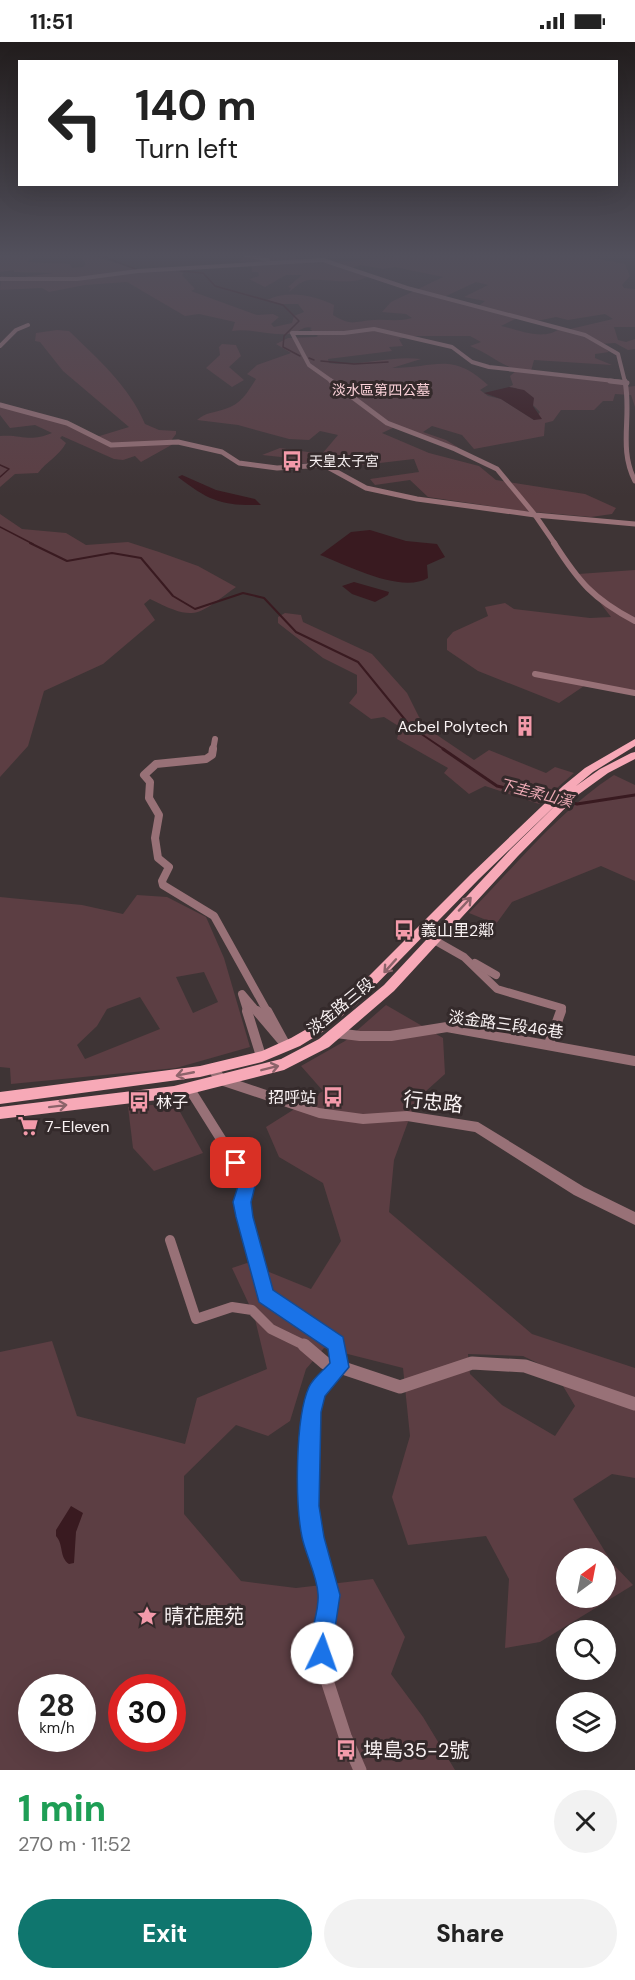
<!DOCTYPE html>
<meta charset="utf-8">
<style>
body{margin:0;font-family:"DM Sans","Noto Sans TC",sans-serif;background:#f2f2f2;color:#222;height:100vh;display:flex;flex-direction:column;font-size:22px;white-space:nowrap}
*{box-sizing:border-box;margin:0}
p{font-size:20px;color:#767676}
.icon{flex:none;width:33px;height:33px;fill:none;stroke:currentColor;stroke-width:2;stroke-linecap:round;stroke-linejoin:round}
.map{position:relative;height:1728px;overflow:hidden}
.sheet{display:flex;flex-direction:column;background:#fff;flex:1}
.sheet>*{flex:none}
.hud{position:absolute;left:18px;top:18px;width:600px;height:126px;border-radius:0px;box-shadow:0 6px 24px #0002;background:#fff;color:#222;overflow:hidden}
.needle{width:39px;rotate:32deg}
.buttons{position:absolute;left:556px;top:1506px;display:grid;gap:12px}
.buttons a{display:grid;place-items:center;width:60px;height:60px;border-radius:50%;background:#fff;box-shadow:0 6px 24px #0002;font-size:30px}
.speed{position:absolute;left:18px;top:1632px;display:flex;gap:12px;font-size:30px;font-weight:700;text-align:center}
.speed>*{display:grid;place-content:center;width:78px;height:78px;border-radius:50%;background:#fff;box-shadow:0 6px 24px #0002;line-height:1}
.speed small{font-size:15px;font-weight:400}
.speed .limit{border:9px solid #d22;background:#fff;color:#111}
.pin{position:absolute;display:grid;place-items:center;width:51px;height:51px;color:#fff;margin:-26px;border-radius:12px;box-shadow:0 3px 9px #0006}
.me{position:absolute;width:66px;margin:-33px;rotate:3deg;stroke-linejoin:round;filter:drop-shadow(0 0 4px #0008)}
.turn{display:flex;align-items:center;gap:21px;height:126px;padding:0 18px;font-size:27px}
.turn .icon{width:78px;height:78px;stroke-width:2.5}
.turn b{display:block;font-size:42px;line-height:51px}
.round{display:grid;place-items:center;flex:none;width:63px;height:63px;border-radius:32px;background:#f2f2f2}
.overview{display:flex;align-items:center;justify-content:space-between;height:102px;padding:0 18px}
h1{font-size:36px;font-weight:800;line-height:45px;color:#1e9e55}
.button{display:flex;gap:12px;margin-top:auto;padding:12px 18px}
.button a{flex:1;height:69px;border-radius:36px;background:#0f766e;color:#fff;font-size:24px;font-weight:800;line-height:69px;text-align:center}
.button a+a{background:#f2f2f2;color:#222}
.status{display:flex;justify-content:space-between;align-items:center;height:42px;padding:0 30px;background:#fff;direction:ltr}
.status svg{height:16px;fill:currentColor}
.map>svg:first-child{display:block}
.green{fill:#5c3e43;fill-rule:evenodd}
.water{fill:#391a20}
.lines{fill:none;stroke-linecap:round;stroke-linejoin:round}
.stream-far2{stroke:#391a20;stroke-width:1.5}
.stream-far1{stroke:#391a20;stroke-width:2}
.stream{stroke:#391a20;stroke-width:3}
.minor-far5{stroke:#987177;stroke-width:4}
.minor-far4{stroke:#987177;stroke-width:5}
.minor-far3{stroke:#987177;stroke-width:6}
.minor-far2{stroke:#987177;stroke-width:8}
.minor-far1{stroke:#987177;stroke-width:10}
.minor{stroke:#987177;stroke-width:13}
.tertiary{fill:#987177;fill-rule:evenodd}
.primary{fill:#f7a9b7;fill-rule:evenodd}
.oneway{stroke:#8c636a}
.route{fill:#1a73e8;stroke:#114b97;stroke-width:1.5}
.labels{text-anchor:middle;stroke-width:6;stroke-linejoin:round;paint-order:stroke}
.far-park-label{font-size:14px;fill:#fcd2d9;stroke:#342a2b}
.far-poi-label{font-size:14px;fill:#f9f2f3;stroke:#342a2b;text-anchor:start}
.far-water-label{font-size:15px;font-style:italic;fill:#edaab5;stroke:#342a2b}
.poi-label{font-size:16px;fill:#f9f2f3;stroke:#342a2b;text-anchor:start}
.street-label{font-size:16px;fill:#f9f2f3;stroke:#342a2b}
.near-street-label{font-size:20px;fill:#f9f2f3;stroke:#342a2b}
.near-poi-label{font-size:20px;fill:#f9f2f3;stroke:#342a2b;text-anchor:start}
</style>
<div class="status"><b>11:51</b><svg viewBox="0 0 49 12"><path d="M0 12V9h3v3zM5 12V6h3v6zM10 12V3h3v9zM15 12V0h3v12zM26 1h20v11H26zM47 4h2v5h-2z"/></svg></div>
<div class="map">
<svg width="635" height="1728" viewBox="0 0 635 1728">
<rect width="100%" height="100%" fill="#3e3435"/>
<g class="green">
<path d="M0,213H21L22,215L40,213L27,220L70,222L72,226L83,225L86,222L79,213H89L139,228L160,225L184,231L182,233L195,247L191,249L257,273L273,272L279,275L271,282L274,285L292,281L294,274L304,270L298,262H281L267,258C287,248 314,253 334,263L333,273C352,285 354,279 374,278C388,277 398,280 412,276L406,272L382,270L391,260L443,235L395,225L383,227L361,223L349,227L367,235C351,244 327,236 308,238C299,240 295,246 289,250L291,246L288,245L302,233H286L265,245L249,237L259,234L258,230H252V224L238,219L245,215L243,213C257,213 276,209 290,213C294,215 297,218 302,219C334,222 363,217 394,215L395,213H578L625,222L630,234L622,243L624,246L635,247V285H614L618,298L626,300L635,297V307L628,308L615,301L600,302L609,310L595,312V316L612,323L534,318L531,329L624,341L627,345L635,344V365L631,353L615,352L613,359H603L594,368H561L553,379L545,381L544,394L474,407L462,393L432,384L423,390L446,398L459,406L397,384L382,391L429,411L479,424L496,438L585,452L616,466L612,472L591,475L523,469L428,455L410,438L375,443L370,437L419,430L414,417L337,426L324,419L296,422L281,415L262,413L280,406L322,412L338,393L320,389L309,398L289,397L238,383L197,378C206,370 214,371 225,367C240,363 248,350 256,337L247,332L257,323L291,311L276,302L288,296L316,295L318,294L310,287L312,286C303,283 299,291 290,292C271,294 251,286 232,289L235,280L199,272L185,274L127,240L85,243L49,250L42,246L0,248L1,234L16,236L53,231L14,230V228L0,230ZM476,240L488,243L464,255L485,259L477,265L442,256ZM605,272L613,277L566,288L559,287C543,299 519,288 501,284L517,276L532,280L556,275L568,278ZM412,294H470L481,300L470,304C488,311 499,322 517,328L510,334L513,343L509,345L516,346L540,370L534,378L501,357L488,354L480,348L488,343C451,309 436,326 392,326L421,317C390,313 360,325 329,321L328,317L392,309L389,305L403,304L399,297Z"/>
<path d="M57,288L69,289C97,316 130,345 145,382L159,388L176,389V392L170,400L175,401L141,420L135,414L123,418L114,417L62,394L60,396L66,401C59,414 47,419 38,431L15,432L0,445V394C22,392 28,401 52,391L35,383L10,386L0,373V363L67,382L93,396L129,385L63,329L40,300L35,299L36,291Z"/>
<polygon points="222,302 236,303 241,314 229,325 244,338 232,345 206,326 220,313 219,305"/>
<path d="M0,472L22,487L66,491L86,503L128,500L159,510L198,524L236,545C196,574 196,580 150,557L144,562L155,578L103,622L44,649L28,704L0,735Z"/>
<polygon points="635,528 635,650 584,644 559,661 478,629 447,608 447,597 453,590 488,574 485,565 505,561 514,567 531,569 590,576 611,575 578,532"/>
<polygon points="285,571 301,573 303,580 372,612 407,651 419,675 434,691 474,718 489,708 546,731 555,725 574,731 539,762 485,744 469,752 444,731 448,726 397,697 400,685 384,675 371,677 349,661 357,651 357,633 323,616 278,581 278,575"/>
<path d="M614,733L635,743V839L601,824L512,860L496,882L469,871C515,824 559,769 614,733Z"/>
<path d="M137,853L167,855L206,875L224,916L250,1005L176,1026L11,1042L10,1026L0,1025V855L82,863L123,872ZM204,930L218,960L193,971L176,935ZM140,955L160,987L85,1017L77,1003L97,984L107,967Z"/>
<path d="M386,963L443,996L445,1032L416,1058L394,1118L389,1170L532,1292L635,1326V1436L612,1432L573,1457L612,1521L633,1543L540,1600L505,1606L509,1537L486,1494L408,1503L392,1455L410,1394L403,1326L324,1306L306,1327L290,1379L268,1394L236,1383L184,1434V1472L241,1539L296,1546L373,1537L405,1595L391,1632L423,1675L455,1728H0V1310L52,1299L77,1374L185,1402L197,1356L267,1327L254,1273L232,1226L247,1221L311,1247L341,1199L323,1141L279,1115L266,1085L323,1049L301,1024L345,999ZM468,1312L523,1314L554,1329L575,1364L555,1394L502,1363L470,1332ZM567,1516H606V1556H567ZM32,1646H82V1696H32ZM122,1646H172V1696H122Z"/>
<polygon points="175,1061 203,1111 154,1129 133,1106 128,1065"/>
</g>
<g class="water">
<polygon points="509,345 524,348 534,356 533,364 542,377 534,378 501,357 484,351"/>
<path d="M182,433L216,448L255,457L261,463C222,464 209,459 178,435Z"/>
<path d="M370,488L406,499L437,502L445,515L427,523L428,536C401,552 347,523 320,513L351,490Z"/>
<polygon points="354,540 389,550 388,553 375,560 352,552 342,544"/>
<path d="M71,1464L83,1471L76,1490L74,1521L69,1522C59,1515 64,1503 56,1494V1488Z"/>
</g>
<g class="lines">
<g class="stream-far2">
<polyline points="99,213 138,228"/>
<polyline points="181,229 203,231 215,244 283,263 299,279 284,294 283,305 300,314"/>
<polyline points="309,316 314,318"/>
<polyline points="321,319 354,322 388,320"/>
<polyline points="0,423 9,427 0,435"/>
<polyline points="0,485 33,502"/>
</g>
<polyline class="stream-far1" points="30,501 67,519 112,511 141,516 173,554 195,567 243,551 264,556 296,590 358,620 411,685 445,708"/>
<g class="stream">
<polyline points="443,707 497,744 554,757"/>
<polyline points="569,760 577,762 635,753"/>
</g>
<g class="minor-far5">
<polyline points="246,213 268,218"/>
<polyline points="0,237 77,237 138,229 323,218 407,246 585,293 618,312 625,340"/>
<polyline points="0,304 16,288 28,283"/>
<polyline points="333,340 309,323 292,291 344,291 374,287 452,305 472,320 489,325 623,340"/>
</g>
<g class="minor-far4">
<polyline points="331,339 387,381 455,407 497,427 535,473 555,502"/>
<polyline points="610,339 627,341"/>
<path d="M625,339C632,375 618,406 635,439"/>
<polyline points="0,363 67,381 111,403 178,400 222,410 239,421 277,426 324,423 366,446 417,457 535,473 635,482"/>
</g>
<g class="minor-far3">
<path d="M554,501C579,540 593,557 635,579"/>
<polyline points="535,632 635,651"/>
<polyline points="213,708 215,697"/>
</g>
<g class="minor-far2">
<polyline points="213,707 212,713 206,717 156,722 144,733 150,740 149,756 159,773 155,796 158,816 169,825 162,839 163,843 214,874 268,971"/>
<polyline points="420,890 464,915 497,947 562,966 560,971"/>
<polyline points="475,921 496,933"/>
<polyline points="248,971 242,952 258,971"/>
</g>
<g class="minor-far1">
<polyline points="247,969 261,1014"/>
<polyline points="257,969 285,1002 267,969"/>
<polyline points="336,991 360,994 391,994 447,985 635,1019"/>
<polyline points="549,1002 561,969"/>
<polyline points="189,1046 248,1140 242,1160 247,1191 265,1253 336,1304"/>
<polyline points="170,1198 196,1277 232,1265 252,1268 271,1287 306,1304"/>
</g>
<g class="minor">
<polyline points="304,1303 325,1321 340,1325 336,1303"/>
<polyline points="360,1728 345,1694 323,1626 321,1596 329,1553 313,1495 308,1464 311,1370 317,1349 340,1325 400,1345 472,1321 525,1324 635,1362"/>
</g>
<polygon class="tertiary" points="213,1022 217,1024 225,1034 319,1066 363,1072 407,1069 478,1080 584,1145 635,1170 635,1183 574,1153 475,1090 407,1079 363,1082 319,1076 217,1042 207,1027 209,1024"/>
<polygon class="primary" points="635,697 635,704 593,730 576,744 600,727 631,711 635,710 635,717 608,731 579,752 518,814 394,949 329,1005 284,1028 174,1056 0,1077 0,1065 174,1044 281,1017 319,997 384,943 510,808 563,756 479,837 358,961 321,991 300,1004 262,1020 200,1035 0,1062 0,1050 200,1024 262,1009 291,996 312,984 349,954 471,832 563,744 585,726"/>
</g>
<defs><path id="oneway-shaft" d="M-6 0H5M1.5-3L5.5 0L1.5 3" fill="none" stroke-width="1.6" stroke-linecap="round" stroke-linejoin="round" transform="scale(1.5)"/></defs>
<g class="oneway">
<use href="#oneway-shaft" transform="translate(465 862) rotate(-47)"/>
<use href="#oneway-shaft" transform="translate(390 924) rotate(132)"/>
<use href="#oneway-shaft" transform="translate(270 1026) rotate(-14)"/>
<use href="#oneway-shaft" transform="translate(185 1032) rotate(169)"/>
<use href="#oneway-shaft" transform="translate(58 1064) rotate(-7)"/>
</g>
<linearGradient id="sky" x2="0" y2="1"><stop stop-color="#221d1d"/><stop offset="0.47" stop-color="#52505c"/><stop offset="1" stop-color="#52505c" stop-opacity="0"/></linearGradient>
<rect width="635" height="454" fill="url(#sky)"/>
<path class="route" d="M236,1114L242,1116L256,1140L251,1160L253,1175L273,1248L343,1295L349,1325L325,1354L321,1370L319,1464L324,1495L340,1553L330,1619L322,1623L314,1619C304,1595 320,1576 318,1552C317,1533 306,1514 302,1495C295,1461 295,1376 309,1345C313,1336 323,1329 330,1321L328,1307L259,1260L236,1175L233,1160L239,1141L228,1121L230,1116Z"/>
<defs>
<g id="bus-bare" transform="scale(1.62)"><path d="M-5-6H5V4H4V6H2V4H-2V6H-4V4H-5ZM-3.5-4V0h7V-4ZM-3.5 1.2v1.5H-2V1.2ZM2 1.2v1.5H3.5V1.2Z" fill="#f39aaa" stroke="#342a2b" stroke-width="2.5" paint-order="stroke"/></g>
<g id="building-bare" transform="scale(1.62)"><path d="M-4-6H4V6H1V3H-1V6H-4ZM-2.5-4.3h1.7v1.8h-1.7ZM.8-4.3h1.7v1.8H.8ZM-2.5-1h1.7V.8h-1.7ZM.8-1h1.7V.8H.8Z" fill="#f39aaa" stroke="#342a2b" stroke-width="2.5" paint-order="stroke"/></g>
<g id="supermarket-bare" transform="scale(1.62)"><path d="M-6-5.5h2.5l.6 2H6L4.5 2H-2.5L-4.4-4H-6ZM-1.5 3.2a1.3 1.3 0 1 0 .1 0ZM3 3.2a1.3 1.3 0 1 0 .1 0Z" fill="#f39aaa" stroke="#342a2b" stroke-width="2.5" paint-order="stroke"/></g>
<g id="sight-bare" transform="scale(1.62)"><path d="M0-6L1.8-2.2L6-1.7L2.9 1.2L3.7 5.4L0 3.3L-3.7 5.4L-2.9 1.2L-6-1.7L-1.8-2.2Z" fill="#f39aaa" stroke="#342a2b" stroke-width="2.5" paint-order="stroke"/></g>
</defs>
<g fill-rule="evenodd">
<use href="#bus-bare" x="292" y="419"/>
<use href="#building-bare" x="525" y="684"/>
<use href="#bus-bare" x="404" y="888"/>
<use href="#bus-bare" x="333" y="1055"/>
<use href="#bus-bare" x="139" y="1060"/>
<use href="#supermarket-bare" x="28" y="1084"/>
<use href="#sight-bare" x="147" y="1574"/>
<use href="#bus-bare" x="346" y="1708"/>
</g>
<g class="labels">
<g class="far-park-label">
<text x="381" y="353">淡水區第四公墓</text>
</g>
<g class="far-poi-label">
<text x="309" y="424">天皇太子宮</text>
</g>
<g class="far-water-label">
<text transform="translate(536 751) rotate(14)" y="5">下圭柔山溪</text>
</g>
<g class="poi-label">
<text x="508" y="690" text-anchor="end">Acbel Polytech</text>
<text x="421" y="894">義山里2鄰</text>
<text x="316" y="1061" text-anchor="end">招呼站</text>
<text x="156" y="1066">林子</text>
<text x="45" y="1090">7-Eleven</text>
</g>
<g class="street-label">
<text transform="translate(340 964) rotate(-39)" y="6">淡金路三段</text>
<text transform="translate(506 982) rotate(8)" y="6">淡金路三段46巷</text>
</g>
<g class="near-street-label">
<text transform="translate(433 1060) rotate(6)" y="7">行忠路</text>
</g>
<g class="near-poi-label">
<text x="164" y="1581">晴花鹿苑</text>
<text x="363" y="1715">埤島35-2號</text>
</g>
</g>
</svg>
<div class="buttons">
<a><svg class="needle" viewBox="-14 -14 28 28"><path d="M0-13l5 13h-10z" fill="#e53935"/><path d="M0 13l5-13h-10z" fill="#767676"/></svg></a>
<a><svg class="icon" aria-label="search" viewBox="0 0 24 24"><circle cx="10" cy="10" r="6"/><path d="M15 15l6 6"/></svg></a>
<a><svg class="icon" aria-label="layers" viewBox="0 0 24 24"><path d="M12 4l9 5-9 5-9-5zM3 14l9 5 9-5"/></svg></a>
</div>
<div class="speed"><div>28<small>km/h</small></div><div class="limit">30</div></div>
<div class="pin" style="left:236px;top:1121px;background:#d93025"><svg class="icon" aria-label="arrive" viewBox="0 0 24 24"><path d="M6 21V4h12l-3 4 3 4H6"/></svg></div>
<svg class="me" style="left:322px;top:1611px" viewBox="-20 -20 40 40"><circle r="19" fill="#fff"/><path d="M0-13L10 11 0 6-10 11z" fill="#1a73e8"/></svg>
<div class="hud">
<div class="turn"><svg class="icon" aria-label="left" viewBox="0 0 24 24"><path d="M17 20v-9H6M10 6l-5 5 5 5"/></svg><div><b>140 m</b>Turn left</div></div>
</div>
</div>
<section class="sheet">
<div class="overview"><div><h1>1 min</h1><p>270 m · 11:52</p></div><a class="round"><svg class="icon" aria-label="close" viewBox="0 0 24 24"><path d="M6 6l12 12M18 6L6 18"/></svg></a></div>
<div class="button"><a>Exit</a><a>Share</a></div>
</section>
